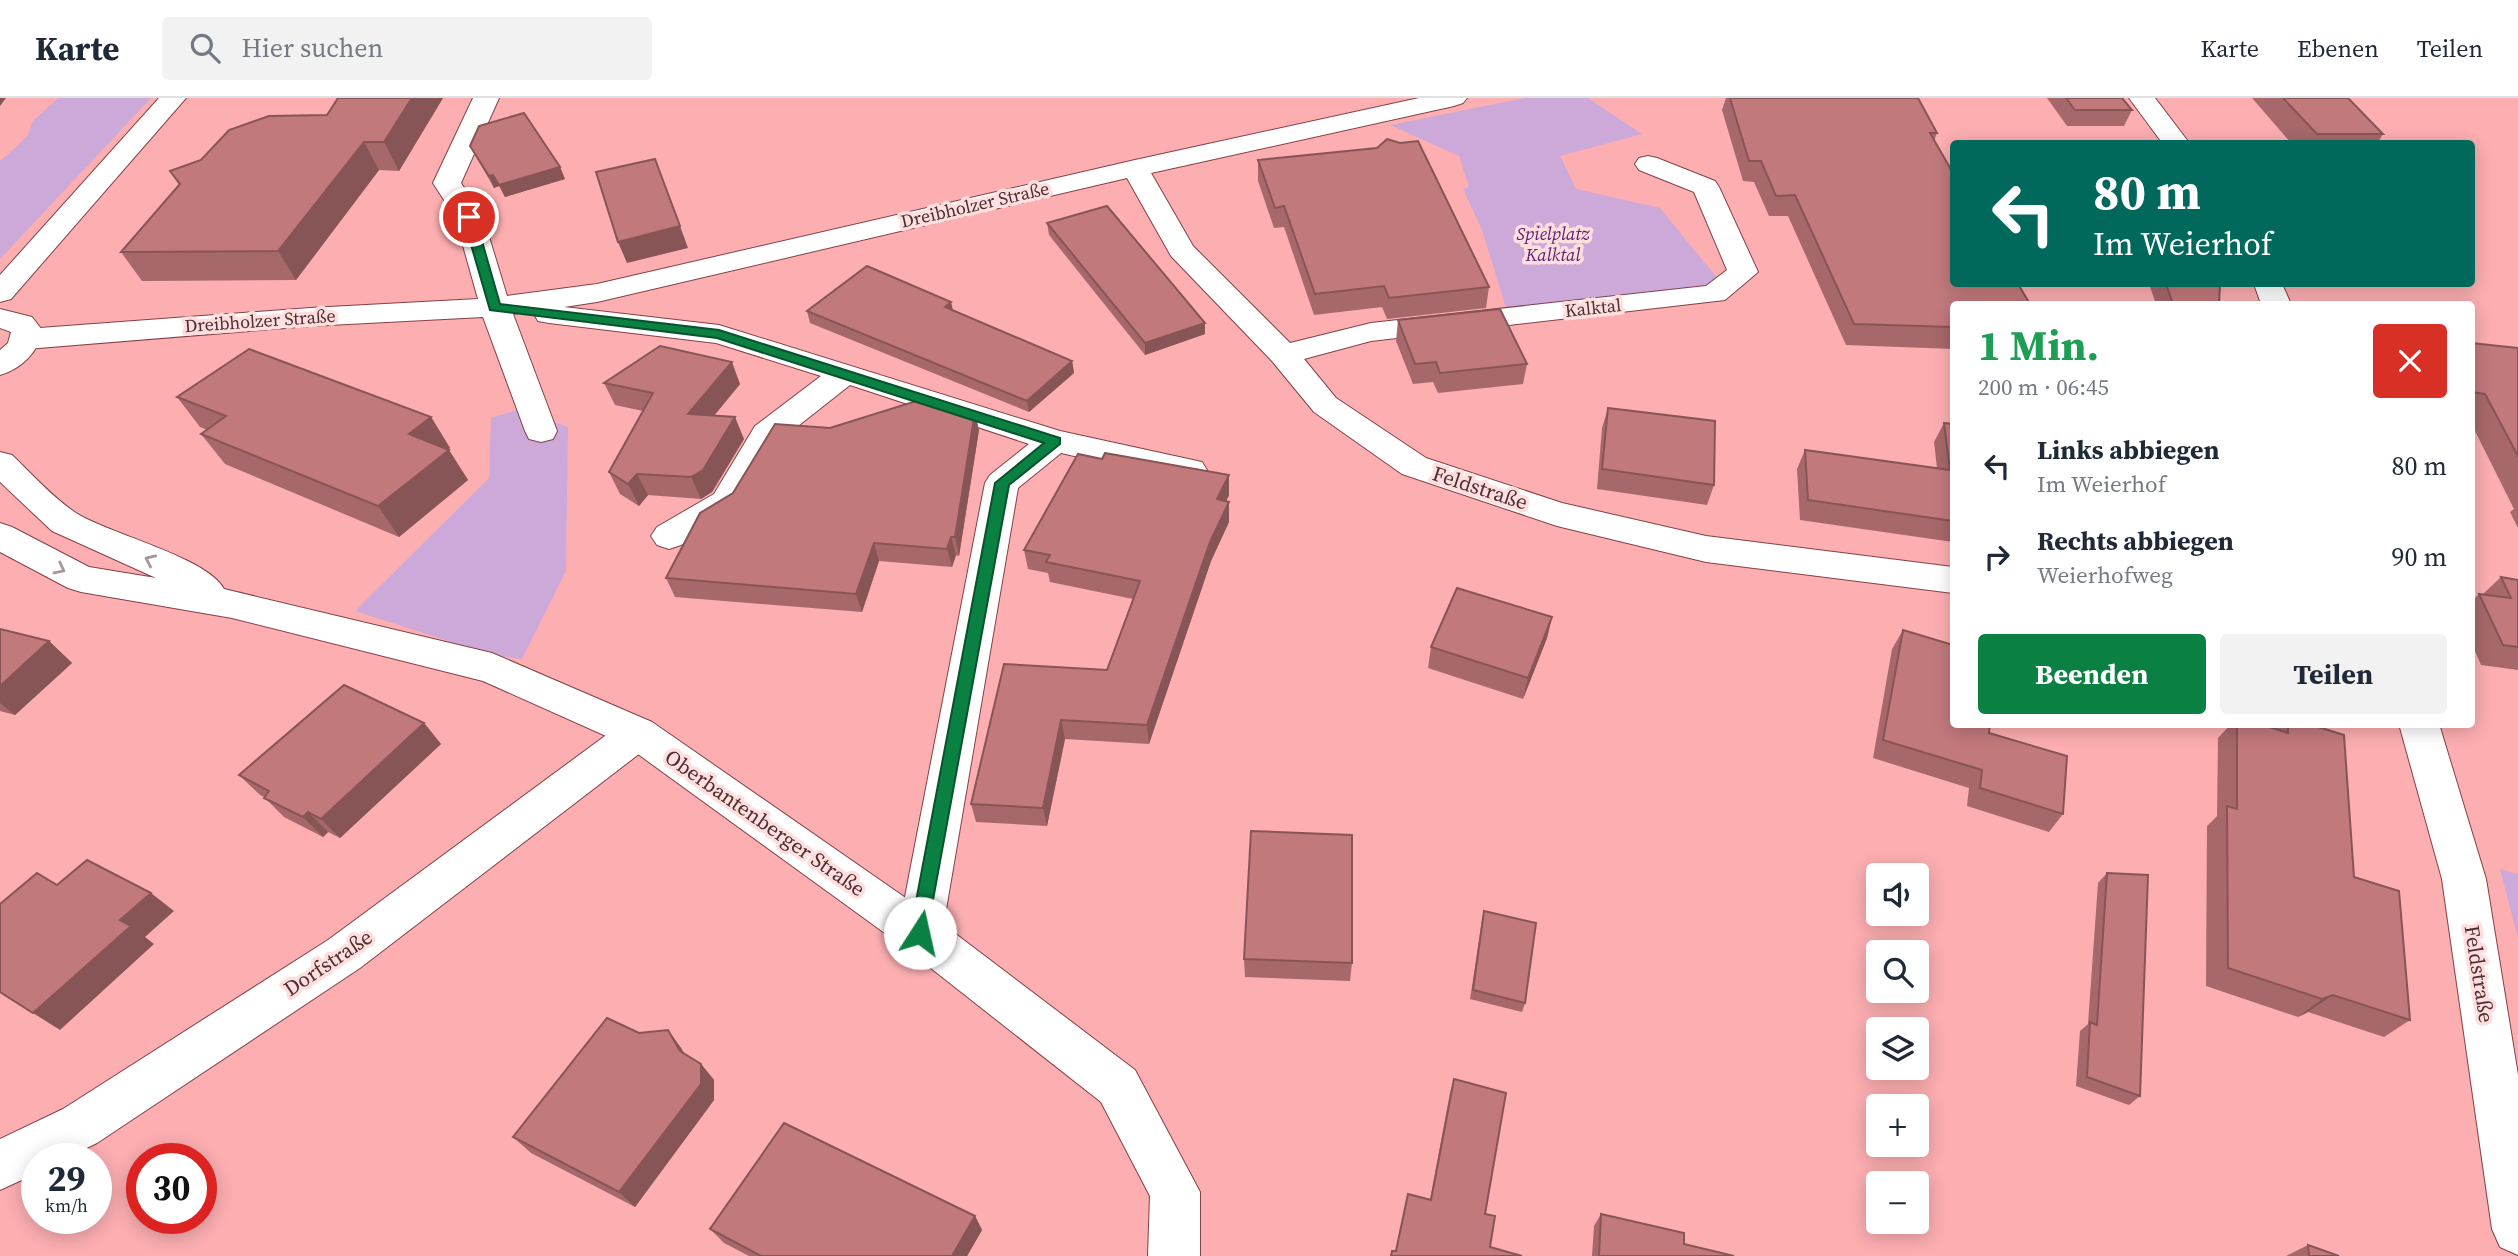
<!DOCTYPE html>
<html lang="de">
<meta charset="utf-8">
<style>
body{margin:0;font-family:"Source Serif 4",serif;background:#f2f2f3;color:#1f2937;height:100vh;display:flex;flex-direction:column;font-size:26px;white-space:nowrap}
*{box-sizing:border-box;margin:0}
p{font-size:23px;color:#747a83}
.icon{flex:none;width:38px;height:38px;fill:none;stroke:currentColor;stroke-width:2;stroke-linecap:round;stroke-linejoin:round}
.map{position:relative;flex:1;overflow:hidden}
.drawer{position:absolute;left:1950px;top:203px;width:525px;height:427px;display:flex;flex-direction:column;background:#fff;border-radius:7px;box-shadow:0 4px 18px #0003}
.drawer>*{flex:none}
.guide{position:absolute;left:1950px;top:42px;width:525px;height:147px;border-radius:7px;box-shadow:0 4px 18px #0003;background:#00695c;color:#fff;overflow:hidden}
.buttons{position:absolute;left:1866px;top:765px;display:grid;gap:14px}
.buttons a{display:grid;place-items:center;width:63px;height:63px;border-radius:7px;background:#fff;box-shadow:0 4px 18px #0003;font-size:35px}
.speed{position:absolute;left:21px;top:1045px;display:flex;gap:14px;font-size:35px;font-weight:700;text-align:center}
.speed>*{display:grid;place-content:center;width:91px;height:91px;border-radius:50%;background:#fff;box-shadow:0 4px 18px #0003;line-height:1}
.speed small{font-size:18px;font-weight:400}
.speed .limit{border:10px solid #d22;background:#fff;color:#111}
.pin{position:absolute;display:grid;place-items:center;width:60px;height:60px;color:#fff;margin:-30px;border:4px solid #fff;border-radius:50%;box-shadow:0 2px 7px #0007}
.me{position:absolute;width:77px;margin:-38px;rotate:10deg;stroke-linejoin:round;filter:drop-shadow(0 0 5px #0008)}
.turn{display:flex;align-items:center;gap:24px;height:147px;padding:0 28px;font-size:32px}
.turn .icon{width:91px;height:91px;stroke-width:2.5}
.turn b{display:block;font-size:49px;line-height:60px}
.round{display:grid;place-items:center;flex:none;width:74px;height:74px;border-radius:7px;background:#f2f2f3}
.headline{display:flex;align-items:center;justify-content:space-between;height:119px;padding:0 28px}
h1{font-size:42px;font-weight:700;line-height:52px;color:#1e9e55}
.cta{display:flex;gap:14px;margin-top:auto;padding:14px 28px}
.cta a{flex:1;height:80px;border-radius:7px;background:#0b8043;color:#fff;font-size:28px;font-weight:700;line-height:80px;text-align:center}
.cta a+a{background:#f2f2f3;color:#1f2937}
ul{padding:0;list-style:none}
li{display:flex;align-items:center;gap:21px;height:91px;padding:0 28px}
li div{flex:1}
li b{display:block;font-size:26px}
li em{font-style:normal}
header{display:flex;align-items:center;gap:42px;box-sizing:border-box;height:98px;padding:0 35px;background:#fff;border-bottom:2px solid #e0e1e3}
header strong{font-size:33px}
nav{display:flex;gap:38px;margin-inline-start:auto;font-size:24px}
.search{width:490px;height:63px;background:#f2f2f3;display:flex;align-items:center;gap:18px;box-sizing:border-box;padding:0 24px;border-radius:7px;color:#747a83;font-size:26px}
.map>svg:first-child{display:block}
.green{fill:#cca9d9}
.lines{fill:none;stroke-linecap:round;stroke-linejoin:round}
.minor-casing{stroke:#844146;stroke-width:2}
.major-casing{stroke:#844146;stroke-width:2}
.minor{fill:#fff;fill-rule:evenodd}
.major{fill:#fff;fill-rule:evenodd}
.wall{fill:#a7686b}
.shaded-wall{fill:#885557}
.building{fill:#c2797c;stroke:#885557;stroke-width:2}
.oneway{stroke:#a69698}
.route{fill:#0b8043;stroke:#07532c;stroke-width:2}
.labels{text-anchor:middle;stroke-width:7;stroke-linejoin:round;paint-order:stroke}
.far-street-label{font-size:18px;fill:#4e2e30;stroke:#ffdede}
.far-park-label{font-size:18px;font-style:italic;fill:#5c1d70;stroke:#ffdede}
.street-label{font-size:21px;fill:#4e2e30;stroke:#ffdede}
</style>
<header>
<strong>Karte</strong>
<div class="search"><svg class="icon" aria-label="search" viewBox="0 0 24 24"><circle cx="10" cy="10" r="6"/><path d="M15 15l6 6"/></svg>Hier suchen</div>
<nav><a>Karte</a><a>Ebenen</a><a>Teilen</a></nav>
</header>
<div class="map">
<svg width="2518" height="1158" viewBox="0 0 2518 1158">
<rect width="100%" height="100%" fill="#fcaeb1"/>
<g class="green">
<polygon points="58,0 151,0 0,161 0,63 16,49 28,37 32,24"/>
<polygon points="1525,0 1588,0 1642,36 1560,58 1576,91 1660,110 1722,186 1507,213 1482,132 1463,91 1469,89 1459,58 1390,27"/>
<polygon points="520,311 568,329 566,473 522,561 492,557 355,513 489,380 491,320"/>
<polygon points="2500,771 2518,776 2518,840"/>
</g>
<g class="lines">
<g class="minor-casing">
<g id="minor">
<polygon points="473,0 499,0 461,85 483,119 507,198 597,186 1135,62 1419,0 1467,0 1463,5 1454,8 1151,75 1193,148 1290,245 1371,225 1706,188 1727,172 1694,94 1639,72 1635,66 1639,60 1648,58 1657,60 1715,83 1719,89 1758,174 1725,202 1371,243 1304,261 1336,300 1426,360 1562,405 1706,438 1953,469 1953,495 1706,464 1557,428 1402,376 1314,314 1272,263 1171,158 1127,80 597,204 564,209 719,227 1060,333 1202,364 1207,372 1202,380 1190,384 1061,355 1018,390 942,835 936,849 920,855 904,849 898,835 985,385 990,377 1029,346 850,287 779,343 738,412 681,447 669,451 657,447 651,438 657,429 714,396 755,328 821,278 716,245 549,225 538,223 534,216 536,212 513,216 557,333 553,341 541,344 529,341 525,333 483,219 310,228 26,251 15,248 11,241 15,234 26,231 310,210 478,201 455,119 433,85"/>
<polygon points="2129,0 2155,0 2190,46 2163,46"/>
<polygon points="2254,186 2282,186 2291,206 2261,206"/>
<polygon points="638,619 652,624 658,635 652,646 360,870 97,1045 66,1060 37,1060 37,1075 0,1092 0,1041 63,1011 328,842 624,624"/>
<polygon points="2399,626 2439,626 2486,781 2518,977 2518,1157 2500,1149 2492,1131 2442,781"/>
</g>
</g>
<g class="major-casing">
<g id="major">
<polygon points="159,0 186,0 11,201 0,204 0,177"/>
<path d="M0,211L32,219L42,232C39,254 21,271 0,277V252L8,245L11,234L0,230Z"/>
<path d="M0,354L12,357C32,376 53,400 76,415C109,436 207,459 224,491L492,555L652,624L936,821L1135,972L1200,1094V1158H1148L1150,1098L1101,1004L904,849L624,646L483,583L232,520L81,494L68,490L0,454V425L12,429L89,469L156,480L52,433L0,384Z"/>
</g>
</g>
<use href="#minor" class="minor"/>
<use href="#major" class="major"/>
</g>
<g class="wall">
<polygon points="443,0 399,73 379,72 296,182 142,183 121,154 179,87 170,73 327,17"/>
<polygon points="1726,0 1918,0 1937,35 1934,43 1953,206 1953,251 1846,247 1788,118 1769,118 1754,84 1743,83 1722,12"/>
<polygon points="2047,0 2122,0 2132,12 2124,28 2067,28"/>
<polygon points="2252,0 2348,0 2383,36 2377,46 2292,46"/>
<polygon points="470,48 560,69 565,81 505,99 499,88 494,90"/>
<polygon points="1258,62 1489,189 1486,210 1387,221 1382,209 1314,217 1284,129 1274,130 1258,83"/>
<polygon points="1047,125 1205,236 1145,257 1049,137"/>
<polygon points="2149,186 2220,186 2219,206 2156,206"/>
<polygon points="807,213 953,213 1072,263 1074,275 1029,314 810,225"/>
<polygon points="1398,222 1527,266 1523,286 1438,295 1433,284 1413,286 1396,243"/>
<polygon points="2471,245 2518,250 2518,430 2510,414 2514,411 2471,325"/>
<polygon points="604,285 740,286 714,318 744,341 712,394 701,401 648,397 639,408 620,396 609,374 643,313 615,307"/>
<polygon points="177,299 431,319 450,350 448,351 468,382 399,439 225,366 201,336 207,332 200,329"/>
<polygon points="1608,310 1714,387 1707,407 1597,391 1602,330"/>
<polygon points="1944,325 1953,326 1953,444 1800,422 1797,371 1805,352 1937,370 1934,344"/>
<polygon points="830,330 979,332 959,458 956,457 952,469 879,463 862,514 675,499 666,480 733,395"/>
<polygon points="1102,361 1229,377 1229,397 1226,403 1229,424 1211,463 1149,646 1065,641 1047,728 976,724 971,706 1107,572 1133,501 1050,484 1048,475 1028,471 1024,452"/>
<polygon points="2501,479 2518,482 2518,572 2481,567 2471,544 2471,504 2479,496 2483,496"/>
<polygon points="1552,519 1547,540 1523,601 1428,570 1431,549"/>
<polygon points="0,531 49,543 72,565 15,617 0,613"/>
<polygon points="1903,532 1989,635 2063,716 2049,734 1967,708 1969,690 1873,660 1892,551"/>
<polygon points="424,625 441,646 340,740 328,734 323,739 284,719 264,699 260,697 239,677"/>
<polygon points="2231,626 2260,626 2276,631 2281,626 2309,626 2354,779 2410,922 2384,939 2308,914 2298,919 2206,888 2207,728 2217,718 2218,640"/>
<polygon points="2107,775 2140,998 2129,1007 2076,988 2080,933 2088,926 2098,785"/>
<polygon points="1484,813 1525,905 1522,914 1470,901 1482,823"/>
<polygon points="1244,861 1352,865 1350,883 1245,879"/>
<polygon points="668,932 681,950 685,957 701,966 714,982 714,1002 635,1109 531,1055 513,1039 639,935"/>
<polygon points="1454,981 1485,1116 1490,1149 1396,1153 1408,1096 1430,1102 1450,995"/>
<polygon points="1601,1116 1684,1146 1734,1158 1592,1158 1594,1128"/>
<polygon points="975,1118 982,1132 967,1158 749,1158 724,1145 710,1131"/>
<polygon points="2308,1147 2339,1158 2286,1158"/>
</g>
<g class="shaded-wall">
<polygon points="0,0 6,0 0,8"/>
<polygon points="412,0 443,0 399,73 384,44"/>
<polygon points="364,44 379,72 296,182 278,153"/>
<polygon points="560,69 565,81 505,99 499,87"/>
<polygon points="493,77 499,88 494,90 489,78"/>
<polygon points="680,128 688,150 627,165 618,144"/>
<polygon points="951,204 954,216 945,209"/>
<polygon points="1205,225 1205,236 1145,257 1145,245"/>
<polygon points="1072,263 1074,275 1029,314 1027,303"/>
<polygon points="732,264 740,286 697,338 688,316"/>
<polygon points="975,314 979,332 959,458 955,439"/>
<polygon points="431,319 450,350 429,366 409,336"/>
<polygon points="735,319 744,341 712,394 701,401 691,379"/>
<polygon points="449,352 468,382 399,439 378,408"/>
<polygon points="637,376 648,397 639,408 628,386"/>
<polygon points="1229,377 1229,397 1218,421 1217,401"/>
<polygon points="1229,404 1229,424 1211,463 1149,646 1147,627 1210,444"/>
<polygon points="951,439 956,457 952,469 947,451"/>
<polygon points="874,445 879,463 862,514 856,496"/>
<polygon points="1552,519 1547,540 1523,601 1528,580"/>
<polygon points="49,543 72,565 15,617 0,605 0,588"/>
<polygon points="1061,622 1065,641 1047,728 1043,710"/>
<polygon points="424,625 441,646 340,740 321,721"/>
<polygon points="308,714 328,734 323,739 303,719"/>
<polygon points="151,795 174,813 145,839 154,846 60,932 33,915 120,822"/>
<polygon points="2333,897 2308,914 2298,919 2322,901"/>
<polygon points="668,932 681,950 693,970 680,953"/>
<polygon points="701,966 714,982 714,1002 635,1109 619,1094"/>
<polygon points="975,1118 982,1132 967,1158 952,1158"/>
</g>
<g class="building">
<polygon points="338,0 412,0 384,44 364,44 278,153 121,154 180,86 170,73 201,62 229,32 269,18 327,17"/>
<polygon points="1730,0 1918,0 1937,35 1930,35 1953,75 1953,186 2018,186 2030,206 1953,206 1953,229 1854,226 1795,97 1776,98 1761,63 1749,63"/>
<polygon points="2066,0 2122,0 2132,12 2075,12"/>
<polygon points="2283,0 2348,0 2383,36 2317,36"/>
<polygon points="524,15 560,69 499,87 493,77 489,78 470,48 479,28"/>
<polygon points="1387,41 1400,45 1418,43 1489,189 1389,200 1384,188 1315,196 1284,108 1275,110 1258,62 1377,50"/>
<polygon points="655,61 680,128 618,144 596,74"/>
<polygon points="1107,108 1205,225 1145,245 1047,125"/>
<polygon points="867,168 951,204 945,209 1072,263 1027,303 807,213"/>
<polygon points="2166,186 2220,186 2219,206 2173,206"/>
<polygon points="1500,211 1527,266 1440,275 1436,264 1415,266 1398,222"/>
<polygon points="2471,245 2518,250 2518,358 2485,296 2471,294"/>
<polygon points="660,248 732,264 688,316 735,319 703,372 691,379 637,376 628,386 609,374 653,295 604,285"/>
<polygon points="249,251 431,319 409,336 449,352 378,408 201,336 226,318 177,299"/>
<polygon points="929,299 975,314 955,439 951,439 947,451 874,445 856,496 666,480 700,415 733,395 775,326 830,330"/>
<polygon points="1608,310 1715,323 1714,387 1602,371"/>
<polygon points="1944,325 1953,326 1953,423 1808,402 1805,352 1950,372"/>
<polygon points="1105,355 1229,377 1217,401 1229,404 1210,444 1147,627 1061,622 1043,710 971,706 1004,566 1107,572 1140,483 1046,464 1050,457 1024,452 1078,356 1102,361"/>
<polygon points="2501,479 2518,482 2518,549 2503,547 2479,496 2511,500"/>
<polygon points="1457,490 1552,519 1528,580 1431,549"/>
<polygon points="0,531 49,543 0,588"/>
<polygon points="1903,532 1953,547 1953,626 1990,626 1989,635 2067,658 2063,716 1980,690 1982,672 1883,642"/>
<polygon points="344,587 424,625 321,721 308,714 303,719 264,700 269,693 239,677"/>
<polygon points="2237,626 2260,626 2288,635 2288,626 2309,626 2344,637 2354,779 2399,793 2410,922 2333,897 2322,901 2228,870 2227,708 2237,711"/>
<polygon points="1251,733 1352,737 1352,865 1244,861"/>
<polygon points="87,762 151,795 120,822 131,828 33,915 0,894 0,806 37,775 57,787"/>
<polygon points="2107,775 2148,777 2140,998 2087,979 2090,924 2097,927"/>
<polygon points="1484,813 1536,825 1525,905 1473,892"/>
<polygon points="607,920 639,935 668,932 680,953 701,966 701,986 619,1094 513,1039"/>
<polygon points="1454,981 1506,995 1485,1116 1495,1118 1490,1149 1522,1158 1391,1158 1392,1153 1396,1153 1408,1096 1431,1102"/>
<polygon points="784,1025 975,1118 952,1158 761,1158 710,1131"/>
<polygon points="1601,1116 1684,1135 1684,1146 1734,1158 1599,1158"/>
<polygon points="2308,1147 2339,1158 2309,1158"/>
</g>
<defs><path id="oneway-chevron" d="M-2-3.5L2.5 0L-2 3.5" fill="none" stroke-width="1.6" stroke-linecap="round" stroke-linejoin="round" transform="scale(1.75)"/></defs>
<g class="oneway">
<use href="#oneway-chevron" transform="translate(150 462) rotate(-155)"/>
<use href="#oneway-chevron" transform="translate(60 471) rotate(27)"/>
</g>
<polygon class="route" points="469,115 475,119 500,206 719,232 1060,340 1060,346 1009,387 926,840 920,843 913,840 910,835 995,385 1044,345 717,240 490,212 463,119"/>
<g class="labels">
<g class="far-street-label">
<text transform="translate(975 107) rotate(-13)" y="6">Dreibholzer Straße</text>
<text transform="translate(1593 210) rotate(-6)" y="6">Kalktal</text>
<text transform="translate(260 223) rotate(-4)" y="6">Dreibholzer Straße</text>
</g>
<g class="far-park-label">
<text x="1553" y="142">Spielplatz<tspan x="1553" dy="21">Kalktal</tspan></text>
</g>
<g class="street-label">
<text transform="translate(1480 390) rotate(18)" y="7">Feldstraße</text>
<text transform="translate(765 725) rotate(35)" y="7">Oberbantenberger Straße</text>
<text transform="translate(328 865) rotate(-34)" y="7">Dorfstraße</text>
<text transform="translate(2479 876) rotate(81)" y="7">Feldstraße</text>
</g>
</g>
</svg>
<div class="buttons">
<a><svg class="icon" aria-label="sound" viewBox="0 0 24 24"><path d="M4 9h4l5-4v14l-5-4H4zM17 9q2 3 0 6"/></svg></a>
<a><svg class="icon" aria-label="search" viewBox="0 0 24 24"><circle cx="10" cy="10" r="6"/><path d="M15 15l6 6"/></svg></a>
<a><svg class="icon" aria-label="layers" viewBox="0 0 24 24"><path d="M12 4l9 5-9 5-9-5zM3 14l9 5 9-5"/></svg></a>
<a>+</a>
<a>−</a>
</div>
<div class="speed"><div>29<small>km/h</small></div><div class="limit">30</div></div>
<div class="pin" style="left:469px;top:119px;background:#d93025"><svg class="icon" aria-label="arrive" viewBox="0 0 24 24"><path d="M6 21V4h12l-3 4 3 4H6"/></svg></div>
<svg class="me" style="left:920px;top:835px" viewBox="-20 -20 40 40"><circle r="19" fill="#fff"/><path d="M0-13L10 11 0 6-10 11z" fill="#0b8043"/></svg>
<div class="guide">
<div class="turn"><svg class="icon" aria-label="left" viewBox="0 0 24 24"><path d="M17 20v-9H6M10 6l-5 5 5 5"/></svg><div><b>80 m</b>Im Weierhof</div></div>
</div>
<section class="drawer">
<div class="headline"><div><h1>1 Min.</h1><p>200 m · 06:45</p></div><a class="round" style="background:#d93025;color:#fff"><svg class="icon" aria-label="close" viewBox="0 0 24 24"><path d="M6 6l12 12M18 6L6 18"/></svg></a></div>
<ul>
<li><svg class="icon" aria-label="left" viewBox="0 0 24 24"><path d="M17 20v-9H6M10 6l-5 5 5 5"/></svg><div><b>Links abbiegen</b><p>Im Weierhof</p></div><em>80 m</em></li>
<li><svg class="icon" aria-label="right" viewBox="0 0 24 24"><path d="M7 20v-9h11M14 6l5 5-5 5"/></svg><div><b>Rechts abbiegen</b><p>Weierhofweg</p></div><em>90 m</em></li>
</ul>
<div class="cta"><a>Beenden</a><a>Teilen</a></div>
</section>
</div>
